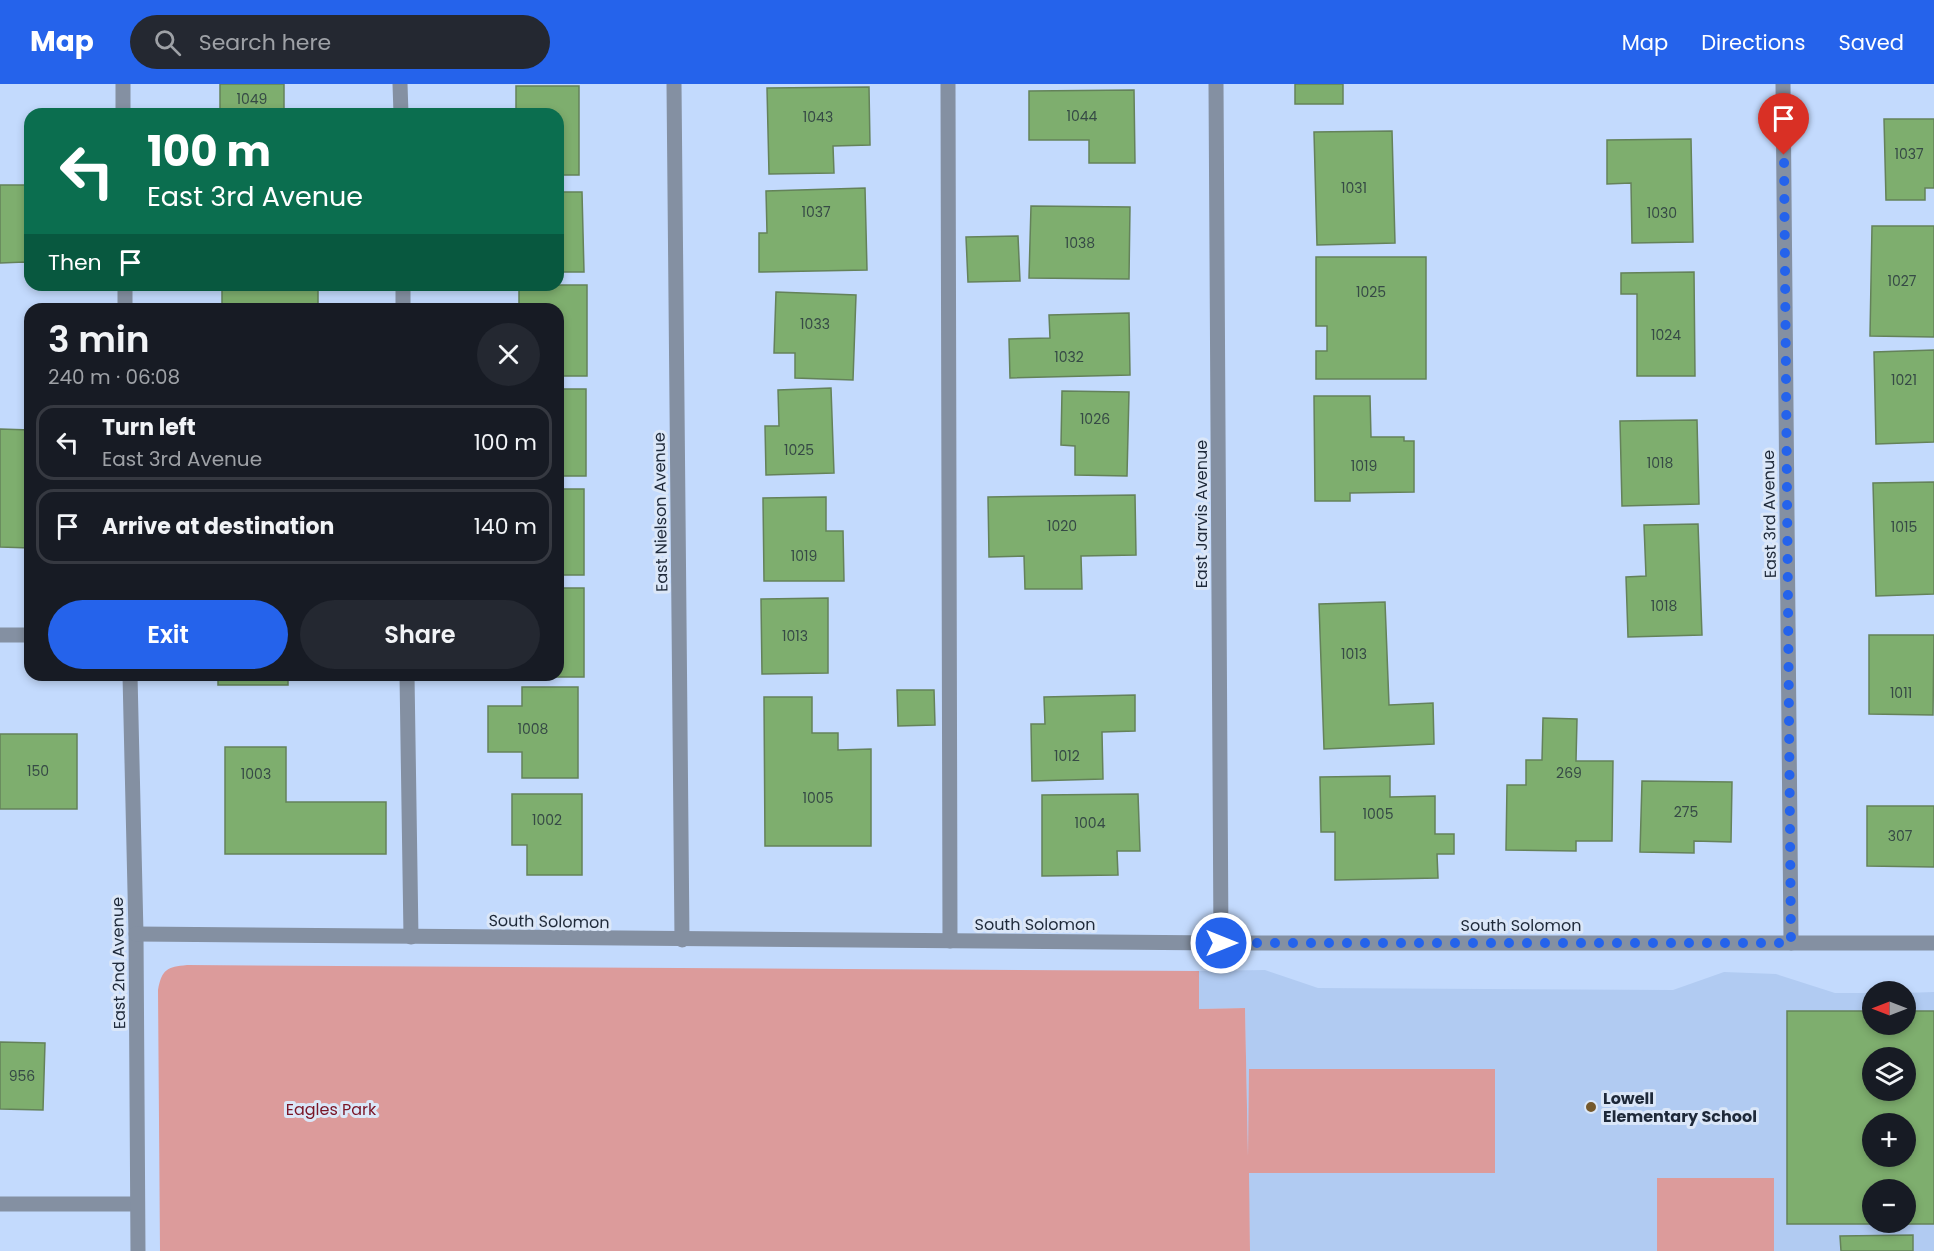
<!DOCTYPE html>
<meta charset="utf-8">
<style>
body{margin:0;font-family:Poppins,sans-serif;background:#242831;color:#f1f3f6;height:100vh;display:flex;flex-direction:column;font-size:22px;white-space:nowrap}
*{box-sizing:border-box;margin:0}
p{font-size:20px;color:#9ea1a6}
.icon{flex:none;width:33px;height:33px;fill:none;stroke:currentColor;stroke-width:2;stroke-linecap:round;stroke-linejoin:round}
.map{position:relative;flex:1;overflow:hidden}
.details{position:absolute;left:24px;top:219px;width:540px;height:378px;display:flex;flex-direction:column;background:#171b24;border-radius:18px;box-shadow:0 3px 9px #0003}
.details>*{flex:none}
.banner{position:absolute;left:24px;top:24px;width:540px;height:183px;border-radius:18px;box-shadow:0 3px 9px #0003;background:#0b6e4f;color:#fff;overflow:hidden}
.needle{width:39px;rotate:270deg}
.buttons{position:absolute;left:1862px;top:897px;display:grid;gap:12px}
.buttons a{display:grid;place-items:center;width:54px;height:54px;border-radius:50%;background:#171b24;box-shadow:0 3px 9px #0003;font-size:30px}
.pin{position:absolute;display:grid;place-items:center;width:51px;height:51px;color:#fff;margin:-62px -26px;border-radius:50% 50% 50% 0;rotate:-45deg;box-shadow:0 0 6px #0007}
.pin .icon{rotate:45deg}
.me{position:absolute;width:66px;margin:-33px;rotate:90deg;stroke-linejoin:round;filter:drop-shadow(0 0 4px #0008)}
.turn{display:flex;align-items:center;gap:21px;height:126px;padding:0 24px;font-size:27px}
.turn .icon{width:78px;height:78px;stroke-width:2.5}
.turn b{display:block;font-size:42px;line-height:51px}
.then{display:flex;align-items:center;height:57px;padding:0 24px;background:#0003;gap:12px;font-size:22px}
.round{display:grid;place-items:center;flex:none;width:63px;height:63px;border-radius:32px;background:#242831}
.head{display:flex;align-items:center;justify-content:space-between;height:102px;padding:0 24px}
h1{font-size:36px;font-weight:600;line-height:45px}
.primary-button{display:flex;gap:12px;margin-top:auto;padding:12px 24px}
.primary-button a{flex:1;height:69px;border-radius:36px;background:#2563eb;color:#fff;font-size:24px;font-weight:600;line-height:69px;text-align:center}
.primary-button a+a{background:#242831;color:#f1f3f6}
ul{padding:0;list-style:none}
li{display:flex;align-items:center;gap:18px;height:75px;margin:0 12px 9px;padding:0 12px;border:3px solid #363941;border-radius:18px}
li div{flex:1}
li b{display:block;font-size:22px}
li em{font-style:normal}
header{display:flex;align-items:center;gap:36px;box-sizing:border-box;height:84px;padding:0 30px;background:#2563eb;color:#fff}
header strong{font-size:28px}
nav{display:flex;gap:33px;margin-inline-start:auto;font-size:21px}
.search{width:420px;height:54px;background:#242831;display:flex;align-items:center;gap:15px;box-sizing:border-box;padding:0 21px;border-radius:33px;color:#9ea1a6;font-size:22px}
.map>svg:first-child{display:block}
.built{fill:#b1cbf2;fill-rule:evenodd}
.green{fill:#dc9b9b}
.building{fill:#7eae6e;stroke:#64825a;stroke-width:1.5;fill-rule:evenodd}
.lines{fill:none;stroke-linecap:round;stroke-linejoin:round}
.service{stroke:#8490a2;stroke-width:15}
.minor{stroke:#8490a2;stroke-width:15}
.tertiary{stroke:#8490a2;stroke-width:15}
.route{stroke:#2563eb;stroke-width:10;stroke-dasharray:0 18}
.poi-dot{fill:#75592c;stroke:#dbe7f8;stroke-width:2}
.labels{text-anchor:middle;stroke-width:6;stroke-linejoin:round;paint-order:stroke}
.number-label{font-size:14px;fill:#364a46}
.street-label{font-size:16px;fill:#1e2939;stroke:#dbe7f8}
.poi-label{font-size:16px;font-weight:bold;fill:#1e2939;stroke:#dbe7f8;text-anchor:start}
.park-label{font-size:16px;fill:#791526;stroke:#dbe7f8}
</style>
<header>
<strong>Map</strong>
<div class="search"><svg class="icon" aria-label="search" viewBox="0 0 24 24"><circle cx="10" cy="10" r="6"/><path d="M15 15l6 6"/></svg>Search here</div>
<nav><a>Map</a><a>Directions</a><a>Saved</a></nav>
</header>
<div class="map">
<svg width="1934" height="1167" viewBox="0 0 1934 1167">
<rect width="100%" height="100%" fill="#c3dafd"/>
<path class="built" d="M1265,886L1318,904L1673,906L1724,888L1776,890L1835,909H1872V940H1905V909L1934,908V1167H1250L1245,924L1199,925V887ZM1872,974H1905V1006H1872ZM1872,1040H1905V1072H1872ZM1872,1106H1905V1138H1872Z"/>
<g class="green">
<path d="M187,881L1199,887V925L1245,924L1248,1072L1249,985H1495V1089H1249L1250,1167H160L158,906C162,885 167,883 187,881Z"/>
<rect x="1657" y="1094" width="117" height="73"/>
</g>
<g class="building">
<rect x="220" y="0" width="64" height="30"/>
<rect x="1295" y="0" width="48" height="20"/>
<polygon points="516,2 579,2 579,91 558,91 558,30 516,30"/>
<polygon points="869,3 870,61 833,62 834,89 769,90 767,4"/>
<polygon points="1134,6 1135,79 1089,79 1089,56 1029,56 1029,7"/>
<polygon points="1884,35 1934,35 1934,104 1925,104 1925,116 1886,116"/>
<polygon points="1392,47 1395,159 1317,161 1314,48"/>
<polygon points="1691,55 1693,158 1632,159 1631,99 1607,100 1607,56"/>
<polygon points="0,101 30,101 30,192 25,192 25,178 0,179"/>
<polygon points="865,104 867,186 759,188 759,149 767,149 766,107"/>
<polygon points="558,108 582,108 584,188 558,188"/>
<polygon points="1031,122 1130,123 1129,195 1029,194"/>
<polygon points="1872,142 1934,142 1934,253 1870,252"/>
<polygon points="1018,152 1020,197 968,198 966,153"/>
<polygon points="1316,173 1426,173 1426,295 1316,295 1316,267 1327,267 1327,242 1316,242"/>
<polygon points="1694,188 1695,292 1637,292 1637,210 1621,210 1621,189"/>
<polygon points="519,201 587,201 587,292 558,292 558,225 519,225"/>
<rect x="222" y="206" width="96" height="19"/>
<polygon points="776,208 856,211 853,296 795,294 795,269 774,269"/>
<polygon points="1129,229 1130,291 1010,294 1009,255 1050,254 1049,231"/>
<polygon points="1934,266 1934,358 1876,360 1874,268"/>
<polygon points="831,304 834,389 766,391 765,342 779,342 778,306"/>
<rect x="558" y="305" width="28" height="87"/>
<polygon points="1062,307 1129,308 1127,392 1075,391 1075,362 1061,361"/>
<polygon points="1314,312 1370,312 1371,353 1404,353 1404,357 1414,357 1414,408 1350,409 1350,417 1315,417"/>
<polygon points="1697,336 1699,420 1622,422 1620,337"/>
<polygon points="0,345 30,346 30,464 0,463"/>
<polygon points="1934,398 1934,510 1876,512 1873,399"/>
<rect x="558" y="405" width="26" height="86"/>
<polygon points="1135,411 1136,471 1081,472 1082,505 1025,505 1024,472 989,473 988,413"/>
<polygon points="826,413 826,447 843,447 844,497 764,497 763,414"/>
<polygon points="1698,440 1702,551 1628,553 1626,493 1646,492 1644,441"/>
<polygon points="558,504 584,504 584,593 499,593 499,591 558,591"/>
<polygon points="828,514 828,589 762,590 761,515"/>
<polygon points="1385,518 1389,621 1433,619 1434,660 1324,665 1319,520"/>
<polygon points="1869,551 1934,551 1933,631 1869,630"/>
<rect x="218" y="591" width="70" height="10"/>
<polygon points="522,603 578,603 578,694 522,694 522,668 488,668 488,622 522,622"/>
<polygon points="897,606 934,606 935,641 898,642"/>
<polygon points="1135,611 1135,647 1102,648 1103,695 1032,697 1031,640 1045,640 1044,613"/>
<polygon points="764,613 812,613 812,649 838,649 838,666 871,665 871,762 765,762"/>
<polygon points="1543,634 1577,635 1576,677 1613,677 1612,757 1576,757 1576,767 1506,766 1507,701 1526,701 1526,676 1542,676"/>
<rect x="0" y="650" width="77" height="75"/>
<polygon points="225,663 286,663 286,718 386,718 386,770 225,770"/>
<polygon points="1390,692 1390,713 1435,712 1435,750 1454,750 1454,770 1437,770 1438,794 1335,796 1335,748 1321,748 1320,693"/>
<polygon points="1642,697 1732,698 1731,758 1694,757 1694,769 1640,768"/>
<polygon points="512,710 582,710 582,791 527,791 527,761 512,761"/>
<polygon points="1138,710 1140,767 1117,767 1118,791 1042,792 1042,711"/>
<polygon points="1867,722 1934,722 1934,783 1867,782"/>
<path d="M1787,927H1872V940H1905V927H1934V1140H1787ZM1872,974H1905V1006H1872ZM1872,1040H1905V1072H1872ZM1872,1106H1905V1138H1872Z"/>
<polygon points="0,958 45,959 43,1026 0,1025"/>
<polygon points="1913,1151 1913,1167 1841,1167 1840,1152"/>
</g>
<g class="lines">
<g class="service">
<polyline points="400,0 401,30"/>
<polyline points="948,0 950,857"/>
<polyline points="403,201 403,225"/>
<polyline points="407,591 411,853"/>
</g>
<g class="minor">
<polyline points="674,0 682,856"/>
<polyline points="1216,0 1221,859"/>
<polyline points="1783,0 1791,859"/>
<polyline points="0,551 30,551"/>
<polyline points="0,1120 137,1120"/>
</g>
<g class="tertiary">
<polyline points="123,0 123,30"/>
<polyline points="125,201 125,225"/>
<polyline points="130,591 136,850 138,1167"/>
<polyline points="136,850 1221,859 1934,859"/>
</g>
</g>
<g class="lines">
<polyline class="route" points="1221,859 1791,859 1784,71"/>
</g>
<circle class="poi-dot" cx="1591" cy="1023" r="6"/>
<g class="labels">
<g class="number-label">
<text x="252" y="20">1049</text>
<text x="1082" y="37">1044</text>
<text x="818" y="38">1043</text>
<text x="1909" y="75">1037</text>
<text x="1354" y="109">1031</text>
<text x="816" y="133">1037</text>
<text x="1662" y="134">1030</text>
<text x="1080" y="164">1038</text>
<text x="1902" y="202">1027</text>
<text x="1371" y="213">1025</text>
<text x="815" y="245">1033</text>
<text x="1666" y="256">1024</text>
<text x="1069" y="278">1032</text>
<text x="1904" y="301">1021</text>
<text x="1095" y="340">1026</text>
<text x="799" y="371">1025</text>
<text x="1660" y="384">1018</text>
<text x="1364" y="387">1019</text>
<text x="1062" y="447">1020</text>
<text x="1904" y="448">1015</text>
<text x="804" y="477">1019</text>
<text x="1664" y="527">1018</text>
<text x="795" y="557">1013</text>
<text x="1354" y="575">1013</text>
<text x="1901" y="614">1011</text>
<text x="533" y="650">1008</text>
<text x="1067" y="677">1012</text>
<text x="38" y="692">150</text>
<text x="1569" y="694">269</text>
<text x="256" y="695">1003</text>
<text x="818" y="719">1005</text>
<text x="1686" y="733">275</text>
<text x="1378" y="735">1005</text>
<text x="547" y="741">1002</text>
<text x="1090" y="744">1004</text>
<text x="1900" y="757">307</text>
<text x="22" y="997">956</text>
</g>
<g class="street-label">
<text transform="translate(660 428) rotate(-91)" y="6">East Nielson Avenue</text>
<text transform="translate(1201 430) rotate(-90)" y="6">East Jarvis Avenue</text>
<text transform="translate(1769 430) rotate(-91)" y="6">East 3rd Avenue</text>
<text transform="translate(549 837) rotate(1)" y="6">South Solomon</text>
<text x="1035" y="846">South Solomon</text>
<text x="1521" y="847">South Solomon</text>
<text transform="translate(118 879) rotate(-91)" y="6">East 2nd Avenue</text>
</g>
<g class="poi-label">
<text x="1603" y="1020">Lowell<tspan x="1603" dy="18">Elementary School</tspan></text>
</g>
<g class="park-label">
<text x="331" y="1031">Eagles Park</text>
</g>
</g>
</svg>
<div class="buttons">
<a><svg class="needle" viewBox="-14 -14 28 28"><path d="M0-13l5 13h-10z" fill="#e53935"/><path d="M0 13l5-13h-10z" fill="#9ea1a6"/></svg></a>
<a><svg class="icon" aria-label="layers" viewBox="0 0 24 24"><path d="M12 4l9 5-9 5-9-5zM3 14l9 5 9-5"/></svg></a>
<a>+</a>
<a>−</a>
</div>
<div class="pin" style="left:1784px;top:71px;background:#d93025"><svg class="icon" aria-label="arrive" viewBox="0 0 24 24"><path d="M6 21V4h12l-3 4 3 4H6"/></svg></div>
<svg class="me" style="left:1221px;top:859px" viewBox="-20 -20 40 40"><circle r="17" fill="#2563eb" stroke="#fff" stroke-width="3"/><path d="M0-11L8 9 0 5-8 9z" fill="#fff"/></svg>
<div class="banner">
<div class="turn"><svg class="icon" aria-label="left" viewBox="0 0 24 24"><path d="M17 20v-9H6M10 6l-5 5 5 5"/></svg><div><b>100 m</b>East 3rd Avenue</div></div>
<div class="then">Then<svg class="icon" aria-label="arrive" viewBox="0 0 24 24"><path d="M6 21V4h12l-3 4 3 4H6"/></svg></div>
</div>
<section class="details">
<div class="head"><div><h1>3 min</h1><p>240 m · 06:08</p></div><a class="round"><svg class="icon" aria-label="close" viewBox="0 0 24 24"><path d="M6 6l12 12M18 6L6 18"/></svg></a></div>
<ul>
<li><svg class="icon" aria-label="left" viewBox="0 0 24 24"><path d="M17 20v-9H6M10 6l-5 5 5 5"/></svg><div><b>Turn left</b><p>East 3rd Avenue</p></div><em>100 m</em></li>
<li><svg class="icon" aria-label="arrive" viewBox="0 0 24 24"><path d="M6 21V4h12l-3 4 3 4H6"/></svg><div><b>Arrive at destination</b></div><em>140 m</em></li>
</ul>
<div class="primary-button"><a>Exit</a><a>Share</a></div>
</section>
</div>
